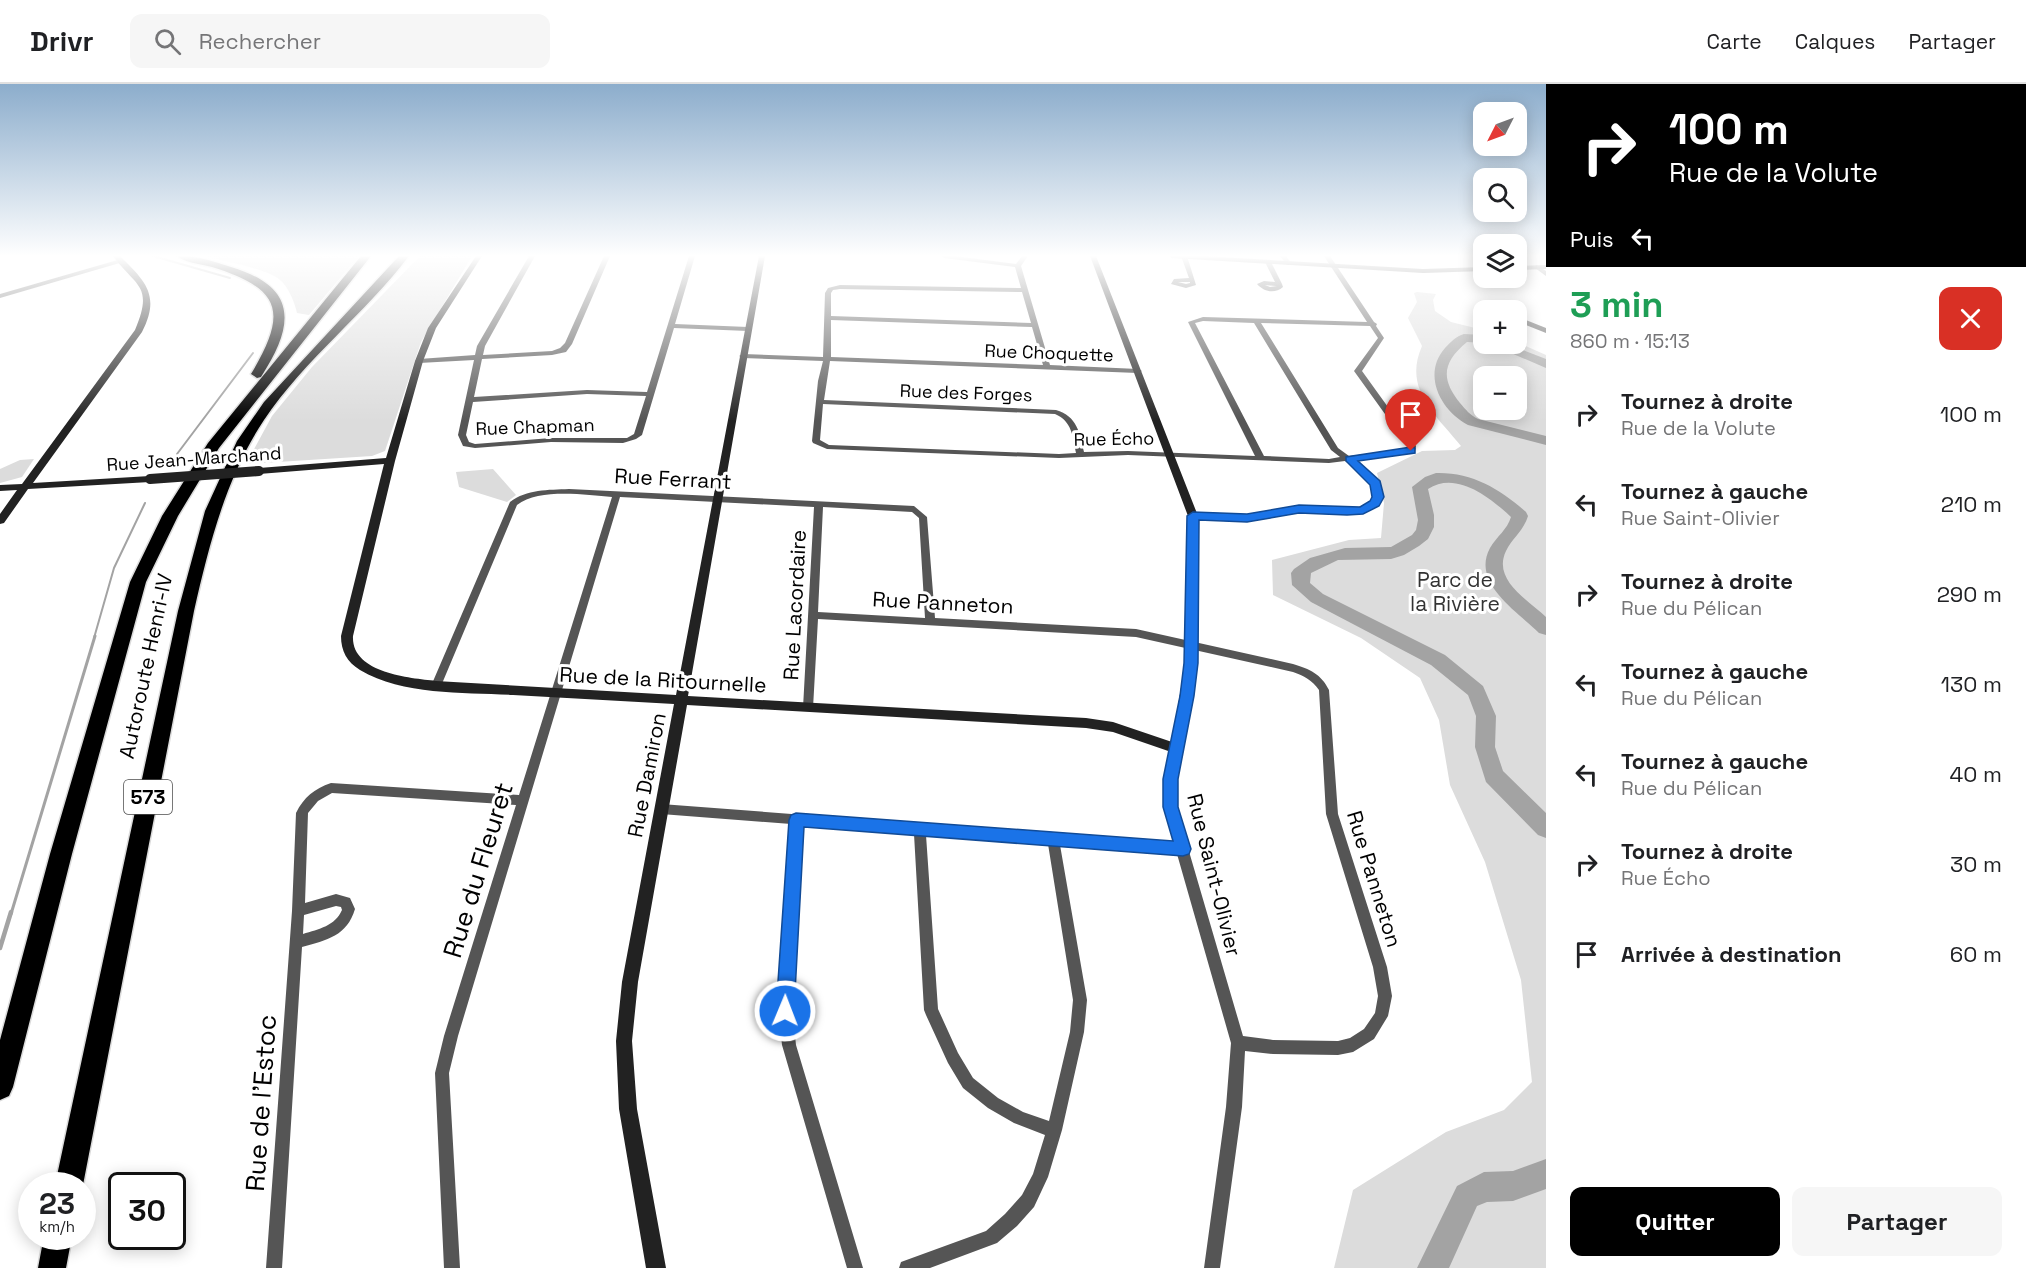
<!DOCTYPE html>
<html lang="fr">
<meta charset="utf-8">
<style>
body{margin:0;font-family:"Space Grotesk",sans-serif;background:#f6f6f6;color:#202124;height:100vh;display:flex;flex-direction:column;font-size:22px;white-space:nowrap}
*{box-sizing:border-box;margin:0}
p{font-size:20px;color:#757577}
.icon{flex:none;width:33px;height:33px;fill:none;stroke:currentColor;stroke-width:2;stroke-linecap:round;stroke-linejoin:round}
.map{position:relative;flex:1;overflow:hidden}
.details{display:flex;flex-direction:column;background:#fff;width:480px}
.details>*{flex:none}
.top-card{background:#000;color:#fff;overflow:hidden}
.needle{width:39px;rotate:228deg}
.tools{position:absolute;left:1473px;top:18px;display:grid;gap:12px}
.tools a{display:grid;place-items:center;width:54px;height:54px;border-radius:12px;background:#fff;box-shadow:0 3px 15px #0003;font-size:30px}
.speed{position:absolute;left:18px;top:1088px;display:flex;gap:12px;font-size:30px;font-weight:700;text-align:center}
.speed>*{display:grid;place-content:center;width:78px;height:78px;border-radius:50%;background:#fff;box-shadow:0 3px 15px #0003;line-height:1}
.speed small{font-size:15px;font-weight:400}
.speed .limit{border:3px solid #111;border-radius:9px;background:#fff;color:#111}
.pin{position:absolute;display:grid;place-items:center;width:51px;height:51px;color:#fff;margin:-62px -26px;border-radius:50% 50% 50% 0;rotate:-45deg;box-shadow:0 0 6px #0007}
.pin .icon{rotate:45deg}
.me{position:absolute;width:66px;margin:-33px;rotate:1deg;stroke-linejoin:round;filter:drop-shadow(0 0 4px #0008)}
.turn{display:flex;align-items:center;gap:21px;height:126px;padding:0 24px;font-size:27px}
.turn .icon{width:78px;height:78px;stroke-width:2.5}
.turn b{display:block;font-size:42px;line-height:51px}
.then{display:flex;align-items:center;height:57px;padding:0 24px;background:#0003;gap:12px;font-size:22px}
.round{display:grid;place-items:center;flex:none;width:63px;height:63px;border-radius:12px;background:#f6f6f6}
.headline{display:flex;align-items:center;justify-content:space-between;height:102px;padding:0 24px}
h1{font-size:36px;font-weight:700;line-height:45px;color:#1e9e55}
.button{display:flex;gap:12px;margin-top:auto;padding:12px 24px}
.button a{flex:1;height:69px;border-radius:12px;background:#000;color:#fff;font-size:24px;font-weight:700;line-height:69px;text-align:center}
.button a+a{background:#f6f6f6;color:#202124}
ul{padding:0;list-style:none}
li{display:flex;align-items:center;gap:18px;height:90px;padding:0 24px}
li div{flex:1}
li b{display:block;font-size:22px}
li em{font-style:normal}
header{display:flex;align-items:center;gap:36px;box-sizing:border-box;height:84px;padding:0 30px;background:#fff;border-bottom:2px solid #e0e0e0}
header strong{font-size:28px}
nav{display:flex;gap:33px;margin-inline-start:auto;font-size:21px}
.search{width:420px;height:54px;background:#f6f6f6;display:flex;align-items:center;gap:15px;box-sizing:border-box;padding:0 21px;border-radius:12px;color:#757577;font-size:22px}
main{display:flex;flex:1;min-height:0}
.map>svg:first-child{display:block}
.green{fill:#dcdcdc;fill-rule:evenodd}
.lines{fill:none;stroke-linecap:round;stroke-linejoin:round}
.stream-far2{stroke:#a3a3a3;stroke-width:2}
.stream-far1{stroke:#a3a3a3;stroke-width:3}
.stream{stroke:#a3a3a3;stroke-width:4.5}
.river{fill:#a3a3a3;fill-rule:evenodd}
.highway-casing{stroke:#dbdbdb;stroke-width:3}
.street{fill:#555;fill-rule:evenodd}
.secondary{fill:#222;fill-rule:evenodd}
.highway{fill:#000;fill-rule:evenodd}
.secondary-bridge{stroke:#222;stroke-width:10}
.route{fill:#1a73e8;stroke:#114b97;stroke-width:1.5}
.labels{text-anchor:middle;stroke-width:6;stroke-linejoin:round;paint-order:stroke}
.far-street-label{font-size:18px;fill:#000;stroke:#fff}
.shield{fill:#fff;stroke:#4c4c4c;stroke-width:1.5}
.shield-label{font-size:20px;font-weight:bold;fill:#000}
.street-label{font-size:21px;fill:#000;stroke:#fff}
.park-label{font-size:21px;fill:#333;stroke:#fff}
.near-street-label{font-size:26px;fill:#000;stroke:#fff}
</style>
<header>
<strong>Drivr</strong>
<div class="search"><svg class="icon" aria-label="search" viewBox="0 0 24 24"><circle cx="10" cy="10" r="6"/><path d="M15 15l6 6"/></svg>Rechercher</div>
<nav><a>Carte</a><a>Calques</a><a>Partager</a></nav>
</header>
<main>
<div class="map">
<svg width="1546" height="1184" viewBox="0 0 1546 1184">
<rect width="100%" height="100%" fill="#fff"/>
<g class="green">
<path d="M203,172H359L309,231L297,229C295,219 288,202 280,196C268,185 220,176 203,172Z"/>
<polygon points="420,172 472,172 421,258 385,367 372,372 246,380 272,332 312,283"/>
<path d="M1417,208L1436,210L1433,216L1435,227L1451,238L1483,246L1484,260L1517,258L1546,271V1184H1334L1353,1106L1446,1048L1504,1026L1532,998L1521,896L1485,778L1450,701L1439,636L1420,594L1361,554L1273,511L1272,476L1349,456L1381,454L1384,419L1377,389L1422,367L1455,366L1461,362C1435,330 1403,305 1422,262L1408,234L1417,218L1414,209ZM1484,292H1516V326H1484Z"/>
<polygon points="34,375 22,393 0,399 0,385 20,376"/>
<polygon points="493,385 516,411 507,418 459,403 456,388"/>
</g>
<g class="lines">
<g class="stream-far2">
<polyline points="153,172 230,194"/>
<polyline points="177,370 253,269"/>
<polyline points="94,554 114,484 145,419"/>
</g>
<polyline class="stream-far1" points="11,830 95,552"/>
<polyline class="stream" points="0,864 11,828"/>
<g class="river">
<path d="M1464,250L1484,251V259L1467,258C1443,278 1440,294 1460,319C1466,326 1470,331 1478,335L1546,352V361L1468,341C1440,326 1422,290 1445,264C1451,258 1456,252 1464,250Z"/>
<polygon points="1490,260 1507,260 1546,275 1546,284"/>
<path d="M1436,389C1472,388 1500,405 1526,428L1528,432C1523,448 1512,454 1506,467C1492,496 1528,516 1546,533V551L1539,549C1517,527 1471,499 1490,464C1497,452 1507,446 1511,433C1491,414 1456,386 1428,405L1434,431V443L1428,455L1419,462L1404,471L1391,475L1338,476L1311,489L1310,499L1323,510L1445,571L1483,602L1496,632L1495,663L1503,687L1546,729V754L1538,751L1486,698L1475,663L1476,632L1468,611L1431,581L1311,518L1292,501L1291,489L1294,485L1310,474L1345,464L1391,463L1412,451L1416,446L1418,436L1412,403L1425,393Z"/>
<polygon points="1546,1075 1546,1105 1513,1117 1487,1118 1477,1122 1449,1184 1417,1184 1457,1102 1484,1088 1513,1087"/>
</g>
<g class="highway-casing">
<g id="highway">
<path d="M177,172C196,171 213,177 231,183C298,203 295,241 261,293L257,294L251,290C288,228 282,205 212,183C201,180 185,179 177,172Z"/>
<polygon points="361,172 371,172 219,364 178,432 146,498 72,770 13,1003 9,1012 0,1016 0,956 50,770 130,498 162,432 208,359"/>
<path d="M399,172H409C365,230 305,275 264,336C226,393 209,461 194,527L83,1101H55L178,527L205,427L237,357L264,318Z"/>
<polygon points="44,1152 72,1152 66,1184 38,1184"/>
</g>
</g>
<g class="street">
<path d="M529,172H535L485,262L483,271L552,267L560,264L565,259L604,172H610L572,260L566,268L552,271L482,275L474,313L587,306L647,308L689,172H695L675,240L748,243L751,245L748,247L674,244L642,351L636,355L623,359L551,358L475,364L463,362L458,351L474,276L419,279L415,277L419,275L475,271L477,262ZM587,310L646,312L634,350L627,354H551L475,360L469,358L466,351L473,318Z"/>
<path d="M941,172H955L1016,180L1022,172H1028L1021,182L1050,281L1138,285L1142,287L1138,289L830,277L824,316L1056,326C1077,332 1080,349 1084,368L1128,367L1255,372L1188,238L1203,233L1367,238L1324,172H1330L1374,238L1377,240L1376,242L1384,254L1362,287L1416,362L1415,367L1411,369L1354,376C1371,388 1389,400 1378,422L1357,430L1300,428L1247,437L1193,435L1189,432L1193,429L1247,431L1300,422L1356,424L1371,418C1380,399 1358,387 1345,377L1329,379L1128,371L1059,374L827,365L813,359L812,357L818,297L823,277L743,274L739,272L743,270L823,273L825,209L828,204L840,201L1021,204L1015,183L944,174ZM840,205L1022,208L1031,239L831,232V209L833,206ZM831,236L1032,243L1043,281L831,273ZM1203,237L1254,239L1331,366L1340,373L1329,375L1264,372L1195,239ZM1261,239L1370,242L1378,254L1354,287L1408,362L1407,365L1349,372L1338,364ZM823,320L1055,330C1072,337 1073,353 1076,369L1059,370L829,361L820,356Z"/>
<path d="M1181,172H1187L1196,201L1186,204L1171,200L1174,195L1189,194ZM1178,198H1190V199L1186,200Z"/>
<polygon points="1280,172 1286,172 1292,180 1291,181 1287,181"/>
<polygon points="121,175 123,176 123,178 0,214 0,210"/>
<path d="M1268,176L1271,178L1282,200L1283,203C1275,210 1264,208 1257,200L1264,197L1275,198L1265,178ZM1265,201L1276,202H1277L1270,203Z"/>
<polygon points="1537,181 1546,187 1546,192 1535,184 1534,183"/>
<path d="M1486,220L1500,225L1501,226C1495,227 1488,226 1483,222Z"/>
<polygon points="1516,232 1546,244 1546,249 1516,237"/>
<path d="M569,405L914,422L927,433L935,534L1136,545L1293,580C1310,585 1321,590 1329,606L1338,730L1387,883L1392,912L1388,932L1374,955L1353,968L1338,971L1273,970L1245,967L1242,1023L1220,1184H1204L1226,1023L1231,959L1177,770L1060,761L1087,916L1084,948L1062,1046L1048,1093L1034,1123L1017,1142L997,1159L930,1184H899L901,1178L986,1147L1005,1130L1022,1111L1033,1090L1045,1051L1014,1039L988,1024L963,1004L948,979L926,931L924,926L914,750L803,741L791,914L796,961L863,1184H847L782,961L777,914L791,740L661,730L657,729L655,725L657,721L661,720L1174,759L1164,723V695L1171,665L1173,662L1177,660L1181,662L1183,665L1176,695V723L1243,952L1273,956L1338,957L1350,954L1364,945L1375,929L1378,912L1373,883L1326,730L1319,606C1312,596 1304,592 1293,588L1136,553L818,535L813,624L812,627H804L803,624L814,423L620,413L458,952L449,989L460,1184H444L435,989L444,952L516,721L332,709L318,717L308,729L305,819L336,810L350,814L355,825C347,852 327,856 302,863L282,1184H266L292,827L296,729C304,713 314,705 331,699L519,711L612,413C585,411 539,404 517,421L441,602L440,605H432L431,602L510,418C527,405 548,406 569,405ZM823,423L912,428L919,434L925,534L818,528ZM926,751L1048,760L1073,916L1070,948L1049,1037L1023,1028L998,1014L973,994L958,969L938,925ZM336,822L341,823L342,826C335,842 319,845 303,850L304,831Z"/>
</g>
<g class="secondary">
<path d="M113,172H120C145,197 161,211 142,248L33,399L150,392L155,395L150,398L28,405L4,439L0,440V430L17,406L0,407V401L22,400L135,246C154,201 136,203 113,172Z"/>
<path d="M476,172H482L436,244L423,277L395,377L353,552C351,589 409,594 436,597L676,611L759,172H765L688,612L1086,634L1113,638L1172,658L1185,579L1188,432L1090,172H1096L1198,432L1197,579L1193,612L1182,669L1177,670L1113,648L1086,644L687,621L638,898L632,957L637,1025L666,1184H646L619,1025L616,957L622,898L674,620C621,617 567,614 513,611C464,608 404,612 360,586C347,578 341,567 341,552L384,380L259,390L254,387L259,384L386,374L415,277L428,244Z"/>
<polygon points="1169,172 1202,172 1423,185 1484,183 1484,187 1423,189 1172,174"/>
<polygon points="1546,181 1546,185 1516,186 1516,182"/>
</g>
<use href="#highway" class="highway"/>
<polyline class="secondary-bridge" points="150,395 259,387"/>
</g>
<linearGradient id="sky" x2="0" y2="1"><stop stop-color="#8cadcc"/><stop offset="0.51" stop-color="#fff"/><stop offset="1" stop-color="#fff" stop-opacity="0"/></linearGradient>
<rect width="1546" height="337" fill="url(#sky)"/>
<polygon class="route" points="1411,363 1415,364 1415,369 1358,377 1380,397 1384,413 1379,422 1363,430 1347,431 1299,429 1247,438 1199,436 1198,579 1194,612 1178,695 1178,723 1191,765 1189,770 1183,772 804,743 794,927 792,933 785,936 779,933 776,927 789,736 791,731 796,729 1173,757 1163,723 1163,695 1180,612 1184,579 1187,432 1193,428 1247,430 1299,421 1360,423 1370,417 1372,413 1370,401 1346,377 1346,373"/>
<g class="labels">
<g class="far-street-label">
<text transform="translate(1049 269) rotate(2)" y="6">Rue Choquette</text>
<text transform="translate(966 309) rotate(2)" y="6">Rue des Forges</text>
<text transform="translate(535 343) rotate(-2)" y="6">Rue Chapman</text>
<text transform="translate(1114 355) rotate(-1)" y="6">Rue Écho</text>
<text transform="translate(194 375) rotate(-4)" y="6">Rue Jean-Marchand</text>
</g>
<rect class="shield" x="124" y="696" width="48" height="34" rx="4.5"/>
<g class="shield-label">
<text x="148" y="720">573</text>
</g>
<g class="street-label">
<text transform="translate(673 395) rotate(3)" y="7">Rue Ferrant</text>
<text transform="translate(943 519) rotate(3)" y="7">Rue Panneton</text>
<text transform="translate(795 521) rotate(-87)" y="7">Rue Lacordaire</text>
<text transform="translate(146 582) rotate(-78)" y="7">Autoroute Henri-IV</text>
<text transform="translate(663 596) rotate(3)" y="7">Rue de la Ritournelle</text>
<text transform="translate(647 691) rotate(-79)" y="7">Rue Damiron</text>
<text transform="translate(1214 791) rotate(76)" y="7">Rue Saint-Olivier</text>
<text transform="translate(1374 795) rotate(73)" y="7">Rue Panneton</text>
</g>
<g class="park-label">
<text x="1455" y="503">Parc de<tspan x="1455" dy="24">la Rivière</tspan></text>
</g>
<g class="near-street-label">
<text transform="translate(478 786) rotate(-73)" y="9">Rue du Fleuret</text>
<text transform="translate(261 1019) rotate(-86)" y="9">Rue de l'Estoc</text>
</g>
</g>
</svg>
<div class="tools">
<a><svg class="needle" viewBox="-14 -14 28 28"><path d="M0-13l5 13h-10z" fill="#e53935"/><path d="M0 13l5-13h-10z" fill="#757577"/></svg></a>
<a><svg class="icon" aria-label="search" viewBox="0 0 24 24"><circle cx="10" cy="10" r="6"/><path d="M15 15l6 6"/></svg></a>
<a><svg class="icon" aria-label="layers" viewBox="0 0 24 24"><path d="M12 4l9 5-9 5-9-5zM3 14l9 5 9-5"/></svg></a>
<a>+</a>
<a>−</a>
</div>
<div class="speed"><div>23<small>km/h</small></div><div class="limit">30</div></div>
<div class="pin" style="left:1411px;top:367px;background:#d93025"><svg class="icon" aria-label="arrive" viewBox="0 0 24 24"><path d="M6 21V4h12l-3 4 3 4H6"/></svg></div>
<svg class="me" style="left:785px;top:927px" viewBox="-20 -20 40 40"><circle r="17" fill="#1a73e8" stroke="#fff" stroke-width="3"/><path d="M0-11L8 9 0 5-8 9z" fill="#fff"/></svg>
</div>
<section class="details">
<div class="top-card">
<div class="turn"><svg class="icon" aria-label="right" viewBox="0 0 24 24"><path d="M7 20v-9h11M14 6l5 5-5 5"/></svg><div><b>100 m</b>Rue de la Volute</div></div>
<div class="then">Puis<svg class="icon" aria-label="left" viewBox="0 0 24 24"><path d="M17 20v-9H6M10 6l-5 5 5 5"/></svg></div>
</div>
<div class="headline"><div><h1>3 min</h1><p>860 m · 15:13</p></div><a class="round" style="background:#d93025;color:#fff"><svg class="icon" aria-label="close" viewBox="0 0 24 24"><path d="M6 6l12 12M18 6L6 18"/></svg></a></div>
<ul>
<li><svg class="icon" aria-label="right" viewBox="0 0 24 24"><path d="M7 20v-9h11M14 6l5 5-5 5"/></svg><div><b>Tournez à droite</b><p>Rue de la Volute</p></div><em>100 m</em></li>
<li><svg class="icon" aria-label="left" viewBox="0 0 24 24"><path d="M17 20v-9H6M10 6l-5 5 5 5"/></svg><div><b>Tournez à gauche</b><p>Rue Saint-Olivier</p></div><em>210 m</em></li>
<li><svg class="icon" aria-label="right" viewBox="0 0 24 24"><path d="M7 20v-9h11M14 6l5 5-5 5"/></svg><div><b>Tournez à droite</b><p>Rue du Pélican</p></div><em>290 m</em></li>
<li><svg class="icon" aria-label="left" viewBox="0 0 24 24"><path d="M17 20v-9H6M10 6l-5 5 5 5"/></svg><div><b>Tournez à gauche</b><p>Rue du Pélican</p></div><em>130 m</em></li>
<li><svg class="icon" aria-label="left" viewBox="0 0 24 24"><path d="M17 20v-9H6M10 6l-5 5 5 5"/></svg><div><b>Tournez à gauche</b><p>Rue du Pélican</p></div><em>40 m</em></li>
<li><svg class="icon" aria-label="right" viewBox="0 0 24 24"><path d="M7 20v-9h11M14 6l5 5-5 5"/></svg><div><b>Tournez à droite</b><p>Rue Écho</p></div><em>30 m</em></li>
<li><svg class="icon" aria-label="arrive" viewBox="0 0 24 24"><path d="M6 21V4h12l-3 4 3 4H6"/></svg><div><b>Arrivée à destination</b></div><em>60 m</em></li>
</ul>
<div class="button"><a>Quitter</a><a>Partager</a></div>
</section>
</main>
